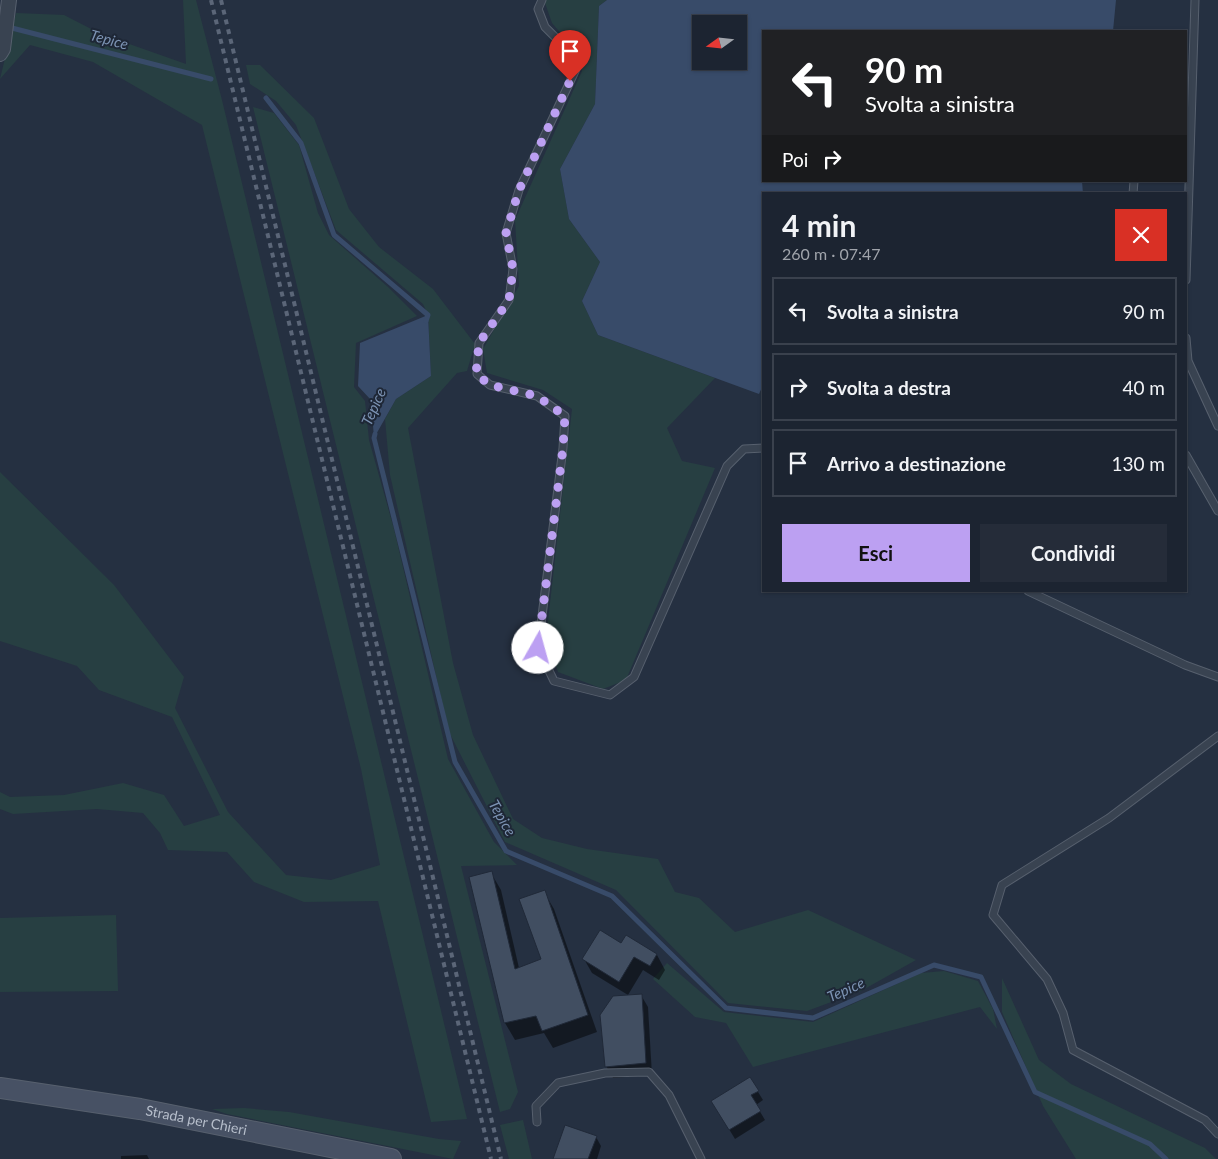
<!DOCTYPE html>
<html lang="it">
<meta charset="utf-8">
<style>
body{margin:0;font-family:Lato,sans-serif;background:#252c39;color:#f1f3f6;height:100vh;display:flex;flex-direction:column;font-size:19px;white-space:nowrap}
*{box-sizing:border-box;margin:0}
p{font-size:16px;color:#a0a4ab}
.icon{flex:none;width:28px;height:28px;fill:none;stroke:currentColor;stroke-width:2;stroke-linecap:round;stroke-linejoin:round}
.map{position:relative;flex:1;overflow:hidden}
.side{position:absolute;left:762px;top:192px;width:425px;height:400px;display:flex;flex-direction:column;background:#1c2431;border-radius:0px;box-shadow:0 1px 4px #0004,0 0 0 1px #3a414d}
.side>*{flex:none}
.guide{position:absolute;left:762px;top:30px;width:425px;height:152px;border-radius:0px;box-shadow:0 1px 4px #0004,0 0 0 1px #3a414d;background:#202124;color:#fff;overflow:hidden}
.needle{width:32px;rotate:255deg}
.tools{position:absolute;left:692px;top:15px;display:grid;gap:10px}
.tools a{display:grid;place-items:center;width:55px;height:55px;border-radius:0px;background:#1c2431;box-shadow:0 1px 4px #0004,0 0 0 1px #3a414d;font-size:25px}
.pin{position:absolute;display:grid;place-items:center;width:42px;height:42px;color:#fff;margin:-51px -21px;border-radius:50% 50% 50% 0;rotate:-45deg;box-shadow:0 0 5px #0007}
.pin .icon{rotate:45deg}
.me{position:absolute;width:55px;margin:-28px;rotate:7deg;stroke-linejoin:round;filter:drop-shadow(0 0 4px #0008)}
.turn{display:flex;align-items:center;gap:18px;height:105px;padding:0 20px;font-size:22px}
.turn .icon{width:65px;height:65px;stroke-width:2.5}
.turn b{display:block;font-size:35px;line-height:42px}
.then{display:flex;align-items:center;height:48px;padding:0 20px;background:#0003;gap:10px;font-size:19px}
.round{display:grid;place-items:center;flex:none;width:52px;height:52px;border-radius:0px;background:#252c39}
.summary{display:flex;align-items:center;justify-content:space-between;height:85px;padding:0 20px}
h1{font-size:30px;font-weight:700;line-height:38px}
.primary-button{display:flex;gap:10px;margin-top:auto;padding:10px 20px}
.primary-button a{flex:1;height:58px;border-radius:0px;background:#bca0f2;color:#111;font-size:20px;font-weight:700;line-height:58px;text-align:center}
.primary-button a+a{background:#252c39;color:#f1f3f6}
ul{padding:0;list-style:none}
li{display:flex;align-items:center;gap:15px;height:68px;margin:0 10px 8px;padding:0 10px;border:2px solid #3a414d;border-radius:0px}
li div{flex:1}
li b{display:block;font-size:19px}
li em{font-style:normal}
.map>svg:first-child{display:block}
.green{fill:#273f42}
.water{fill:#384b69;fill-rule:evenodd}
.shadow{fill:#0007}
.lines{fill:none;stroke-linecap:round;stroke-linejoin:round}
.stream{stroke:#384b69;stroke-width:5}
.building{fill:#414e61;stroke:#202938}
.lane-casing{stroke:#57606e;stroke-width:9}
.street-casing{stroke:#57606e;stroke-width:16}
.secondary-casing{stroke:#57606e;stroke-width:22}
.lane{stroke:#394351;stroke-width:7}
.street{stroke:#394351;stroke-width:14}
.secondary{stroke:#475164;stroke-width:20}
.rail{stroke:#5b6678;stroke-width:4;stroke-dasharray:5 5;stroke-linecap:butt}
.route{stroke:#bca0f2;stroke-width:9;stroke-dasharray:0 16.2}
.labels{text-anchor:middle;stroke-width:4;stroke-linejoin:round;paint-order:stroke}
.street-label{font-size:14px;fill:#b6becb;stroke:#1e2736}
.water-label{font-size:15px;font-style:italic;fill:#7c93b3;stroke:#1e2736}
</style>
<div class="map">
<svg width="1218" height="1159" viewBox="0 0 1218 1159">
<rect width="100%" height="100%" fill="#253041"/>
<g class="green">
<polygon points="183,0 196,0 222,100 467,1119 431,1122 378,901 304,902 254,882 227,852 168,850 160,833 143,813 97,809 13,814 0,809 0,792 10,797 64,795 123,783 164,795 184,826 220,815 172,717 99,690 77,666 0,641 0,472 114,585 184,677 175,708 228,812 286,875 331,880 380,865 361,769 202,125 93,62 30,45 0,79 16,13 64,15 101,34 186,64"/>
<polygon points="546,0 607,0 599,6 595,104 560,169 569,219 600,262 582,301 598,335 715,378 667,428 682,461 715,468 626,680 603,689 558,672 546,638 572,409 543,390 487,373 483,349 519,286 515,220 582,71 576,51 552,23 545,3"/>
<polygon points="246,65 260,65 314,118 349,209 379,247 433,289 475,344 467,371 457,373 408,428 453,663 473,735 513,819 542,838 587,849 658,859 675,892 699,898 735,932 808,910 916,960 861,991 807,1011 728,1003 616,890 505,842 449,732 390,475 385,419 396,399 431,376 428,315 423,304 336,230 296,125 276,101 250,84"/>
<polygon points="253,107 274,113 299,145 318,213 329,235 388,287 417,316 356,343 354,387 365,401 369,440 394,529 448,759 494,842 517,865 461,866 518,1092 510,1109 500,1112"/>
<polygon points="116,915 118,991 0,992 0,918"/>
<polygon points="667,963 724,1012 813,1022 921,973 944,971 978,981 993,1009 997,1029 980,1007 753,1067 726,1023 695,1017 653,979"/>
<polygon points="1002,978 1039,1060 1071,1084 1205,1148 1216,1159 1076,1159 1043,1106 1002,1012"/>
<polygon points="244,1108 289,1112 439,1139 461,1141 453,1159 227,1114 212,1109"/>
<polygon points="523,1120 532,1159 509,1159 500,1125"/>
</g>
<g class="water">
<path d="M607,0H1116L1113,31H764V181H1082L1083,194H764V383L759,394L598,335L582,301L600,262L569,219L560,169L595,104L599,6ZM701,24H739V61H701Z"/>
<polygon points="428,315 431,376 396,399 374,438 371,400 358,386 360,343"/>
</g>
<g class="shadow">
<polygon points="491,873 501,890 519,968 542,960 544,892 554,909 597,1032 553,1048 544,1033 515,1040 505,1023"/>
<polygon points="626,937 657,955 665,970 659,980 643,970 628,995 592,973 584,959 622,944"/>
<polygon points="641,995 648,1007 652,1075 613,1078 606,1066"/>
<polygon points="750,1079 763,1100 756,1105 765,1120 735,1139 718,1111"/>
<polygon points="596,1137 601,1146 597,1159 555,1159"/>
<polygon points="147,1155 149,1159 121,1159 121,1156"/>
</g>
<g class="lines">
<g class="stream">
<polyline points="8,27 211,79"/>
<polyline points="266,98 301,143 334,235 428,315 426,321"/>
<polyline points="375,434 374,438 455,762 506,851 612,896 726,1008 813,1018 934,965 981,977 1035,1092 1150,1144 1166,1159"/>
</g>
</g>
<g class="building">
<polygon points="492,871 515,969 541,959 519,899 545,890 588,1015 542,1031 536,1016 504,1023 469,877"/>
<polygon points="600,930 621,943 626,935 657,954 650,966 634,957 619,982 582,959"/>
<polygon points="642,994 646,1063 605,1067 600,1015 613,996"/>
<polygon points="750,1077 759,1091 751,1095 761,1111 729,1130 711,1101"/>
<polygon points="565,1125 597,1136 588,1159 553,1159"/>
</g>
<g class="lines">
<g class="lane-casing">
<g id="lane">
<polyline points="542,0 538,9 545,27 569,51 576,69 519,190 506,233 513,269 509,300 479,343 477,374 490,385 537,396 565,416 563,448 538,648 554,681 610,695 634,677 727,466 744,449 764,448"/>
<polyline points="1133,194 1134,181"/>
<polyline points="1186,280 1195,0"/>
<polyline points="1186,338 1188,361 1218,426"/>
<polyline points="1186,455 1218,511"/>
<polyline points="1028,591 1185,665 1218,677"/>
<polyline points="1218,736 1109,818 1002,885 993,915 1047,979 1063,1013 1073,1050 1205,1120 1218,1134"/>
<polyline points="537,1122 536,1106 558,1083 605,1073 649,1072 669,1095 701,1159"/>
</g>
</g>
<g class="street-casing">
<polyline id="street" points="0,54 3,49 9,0"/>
</g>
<g class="secondary-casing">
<g id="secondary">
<path id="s1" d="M0,1088L140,1109L391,1159"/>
</g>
</g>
<use href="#lane" class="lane"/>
<use href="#street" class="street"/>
<use href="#secondary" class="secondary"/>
<g class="rail">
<polyline points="211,0 491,1159"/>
<polyline points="221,0 501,1159"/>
</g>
</g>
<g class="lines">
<polyline class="route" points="538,648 563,448 565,416 537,396 490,385 476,374 479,343 509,300 513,269 506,233 519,190 570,81"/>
</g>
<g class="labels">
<g class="street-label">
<text dy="5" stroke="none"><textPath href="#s1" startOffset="199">Strada per Chieri</textPath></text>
</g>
<g class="water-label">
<text transform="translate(109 40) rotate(15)" y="5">Tepice</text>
<text transform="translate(374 407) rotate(-66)" y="5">Tepice</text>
<text transform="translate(502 818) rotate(60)" y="5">Tepice</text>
<text transform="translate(846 990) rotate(-24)" y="5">Tepice</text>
</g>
</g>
</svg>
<div class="tools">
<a><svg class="needle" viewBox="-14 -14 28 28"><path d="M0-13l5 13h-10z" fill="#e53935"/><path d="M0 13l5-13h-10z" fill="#a0a4ab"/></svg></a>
</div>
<div class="pin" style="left:570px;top:81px;background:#d93025"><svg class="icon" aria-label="arrive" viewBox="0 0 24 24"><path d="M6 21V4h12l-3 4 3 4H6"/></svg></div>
<svg class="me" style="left:538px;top:648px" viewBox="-20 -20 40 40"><circle r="19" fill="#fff"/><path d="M0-13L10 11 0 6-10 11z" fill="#bca0f2"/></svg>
<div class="guide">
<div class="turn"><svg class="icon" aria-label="left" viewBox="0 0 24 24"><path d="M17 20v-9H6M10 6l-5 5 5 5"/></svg><div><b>90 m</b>Svolta a sinistra</div></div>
<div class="then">Poi<svg class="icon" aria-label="right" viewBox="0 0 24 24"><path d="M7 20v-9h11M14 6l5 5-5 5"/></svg></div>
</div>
<section class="side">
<div class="summary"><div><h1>4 min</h1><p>260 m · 07:47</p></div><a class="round" style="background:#d93025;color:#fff"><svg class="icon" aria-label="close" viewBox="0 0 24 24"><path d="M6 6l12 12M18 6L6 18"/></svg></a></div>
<ul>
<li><svg class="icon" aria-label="left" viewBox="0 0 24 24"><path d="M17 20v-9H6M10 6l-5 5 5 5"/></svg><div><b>Svolta a sinistra</b></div><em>90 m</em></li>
<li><svg class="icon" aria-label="right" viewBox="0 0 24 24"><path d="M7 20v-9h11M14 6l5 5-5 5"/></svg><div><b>Svolta a destra</b></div><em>40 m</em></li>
<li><svg class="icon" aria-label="arrive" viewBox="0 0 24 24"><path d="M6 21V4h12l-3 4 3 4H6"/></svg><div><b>Arrivo a destinazione</b></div><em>130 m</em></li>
</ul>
<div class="primary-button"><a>Esci</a><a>Condividi</a></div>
</section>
</div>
